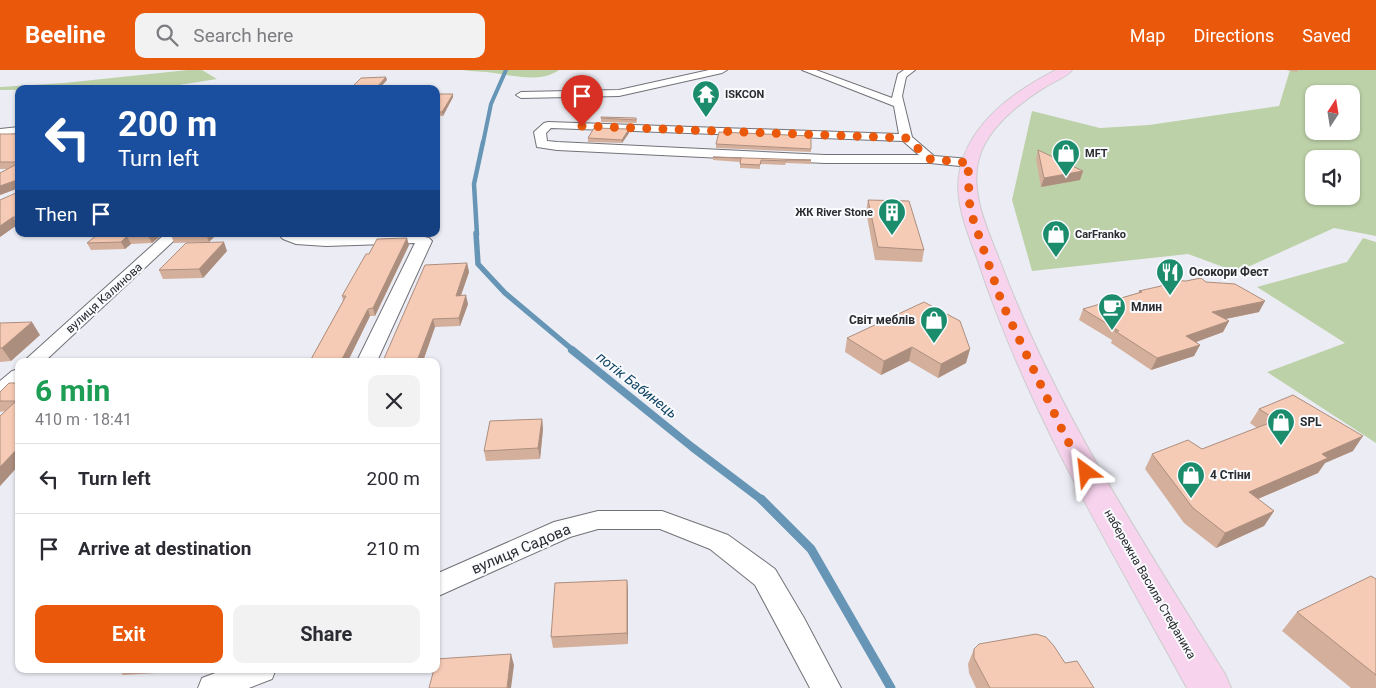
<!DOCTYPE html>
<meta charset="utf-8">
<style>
body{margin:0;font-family:Roboto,sans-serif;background:#f2f2f3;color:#2b2b33;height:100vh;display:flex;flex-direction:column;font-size:19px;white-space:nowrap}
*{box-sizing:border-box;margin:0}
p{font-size:16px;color:#7c7c81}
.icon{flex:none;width:28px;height:28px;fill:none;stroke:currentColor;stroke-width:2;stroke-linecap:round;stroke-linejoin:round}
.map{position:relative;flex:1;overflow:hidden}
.drawer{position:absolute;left:15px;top:288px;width:425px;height:315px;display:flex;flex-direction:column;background:#fff;border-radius:10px;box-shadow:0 1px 4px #0004}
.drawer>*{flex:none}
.hud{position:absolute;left:15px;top:15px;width:425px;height:152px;border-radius:10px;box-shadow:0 1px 4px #0004;background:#1a4fa0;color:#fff;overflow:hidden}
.needle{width:32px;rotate:12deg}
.buttons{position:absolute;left:1305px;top:15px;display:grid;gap:10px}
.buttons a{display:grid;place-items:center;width:55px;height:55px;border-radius:10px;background:#fff;box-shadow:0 1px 4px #0004;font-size:25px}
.pin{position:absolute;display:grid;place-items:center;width:42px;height:42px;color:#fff;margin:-51px -21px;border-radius:50% 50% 50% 0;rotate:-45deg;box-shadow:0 0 5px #0007}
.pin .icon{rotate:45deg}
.me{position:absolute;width:55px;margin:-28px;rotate:330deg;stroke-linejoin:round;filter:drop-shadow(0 0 4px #0008)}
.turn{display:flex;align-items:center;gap:18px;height:105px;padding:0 20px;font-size:22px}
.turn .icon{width:65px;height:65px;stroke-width:2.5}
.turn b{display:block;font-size:35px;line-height:42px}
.then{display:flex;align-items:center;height:48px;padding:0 20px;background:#0003;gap:10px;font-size:19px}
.round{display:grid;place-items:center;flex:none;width:52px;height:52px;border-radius:10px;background:#f2f2f3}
.head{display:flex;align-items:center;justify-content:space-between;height:85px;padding:0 20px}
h1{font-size:30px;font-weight:700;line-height:38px;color:#1e9e55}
.action{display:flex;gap:10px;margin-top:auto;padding:10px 20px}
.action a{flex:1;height:58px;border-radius:10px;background:#ea580c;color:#fff;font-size:20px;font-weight:700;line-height:58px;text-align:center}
.action a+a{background:#f2f2f3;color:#2b2b33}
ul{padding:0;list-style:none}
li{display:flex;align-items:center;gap:15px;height:70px;padding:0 20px;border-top:1px solid #e1e1e2}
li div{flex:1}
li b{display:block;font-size:19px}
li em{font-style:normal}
header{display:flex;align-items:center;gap:30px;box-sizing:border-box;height:70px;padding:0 25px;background:#ea580c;color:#fff}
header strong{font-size:24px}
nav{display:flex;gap:28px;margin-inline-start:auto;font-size:18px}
.search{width:350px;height:45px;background:#f2f2f3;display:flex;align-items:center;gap:12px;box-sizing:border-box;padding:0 18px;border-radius:10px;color:#7c7c81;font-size:19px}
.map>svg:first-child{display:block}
.green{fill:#bdd1a8;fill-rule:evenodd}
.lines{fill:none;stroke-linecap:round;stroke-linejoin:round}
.stream-far4{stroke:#6695b6;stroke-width:4}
.stream-far3{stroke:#6695b6;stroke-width:4.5}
.stream-far2{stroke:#6695b6;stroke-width:5.5}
.stream-far1{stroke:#6695b6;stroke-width:8}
.stream{stroke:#6695b6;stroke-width:9}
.street-casing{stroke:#727278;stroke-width:2}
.primary-casing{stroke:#cccccd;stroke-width:2}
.street{fill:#fff;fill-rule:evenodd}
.primary{fill:#f7d3ed;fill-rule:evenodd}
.wall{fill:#d4af9c}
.shaded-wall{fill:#ac8e7f}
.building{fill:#f6cbb5;stroke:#ac8e7f}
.route{stroke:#ea580c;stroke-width:9;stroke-dasharray:0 16.2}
.labels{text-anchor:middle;stroke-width:4;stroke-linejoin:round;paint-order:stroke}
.far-poi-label{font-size:11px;font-weight:bold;fill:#2b2c2e;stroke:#fafbff;text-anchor:start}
.poi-label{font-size:12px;font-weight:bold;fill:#2b2c2e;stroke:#fafbff;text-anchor:start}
.street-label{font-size:12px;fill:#2b2c2e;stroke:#fafbff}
.water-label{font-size:14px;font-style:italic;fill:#0d4261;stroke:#fafbff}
.near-street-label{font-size:15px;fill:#2b2c2e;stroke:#fafbff}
</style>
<header>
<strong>Beeline</strong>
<div class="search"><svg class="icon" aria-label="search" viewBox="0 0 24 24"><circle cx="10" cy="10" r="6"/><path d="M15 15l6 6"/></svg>Search here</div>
<nav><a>Map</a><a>Directions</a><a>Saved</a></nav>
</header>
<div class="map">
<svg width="1376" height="618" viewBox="0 0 1376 618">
<rect width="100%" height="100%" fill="#ecedf4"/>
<g class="green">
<polygon points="188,0 202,0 217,9 154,19 0,20 0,17 64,13"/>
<path d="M463,0H559C541,13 514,6 494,3C484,1 472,2 463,0Z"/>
<path d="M1290,0H1376V166L1334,158L1237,202L1188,184L1032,201L1012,130L1032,41L1100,58L1149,55L1279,36ZM1314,24H1351V61H1314ZM1314,89H1351V126H1314Z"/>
<polygon points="1363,168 1376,172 1376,373 1267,302 1345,273 1257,217 1347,192"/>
</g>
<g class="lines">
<polyline class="stream-far4" points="483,73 491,34 506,0"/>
<polyline class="stream-far3" points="477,165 474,114 483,72"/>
<polyline class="stream-far2" points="476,163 478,194 505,223 574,281"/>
<polyline class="stream-far1" points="572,280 692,377 762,430"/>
<polyline class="stream" points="761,429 811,479 891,618"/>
<g class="street-casing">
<g id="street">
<polygon points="709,0 727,0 722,3 619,26 521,28 516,25 521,22 619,20"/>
<path d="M802,0H816L892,28L898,4L904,0H915L906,7L902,26L912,67L934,86L970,89L976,93L970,97L930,93H825L557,80L537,77L534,62L544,53L548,52L899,64L894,36ZM551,58L903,71L919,85H825L557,72L547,71L546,63Z"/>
<polygon points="19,57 19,63 0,65 0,59"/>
<polygon points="165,164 181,164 45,291 24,291"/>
<polygon points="282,164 326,167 412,164 429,168 432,171 377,291 357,291 415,173 326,176 296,174 283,169 280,166"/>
<polygon points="19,299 19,316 7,326 0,328 0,311 12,301"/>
<polygon points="598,441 662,441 728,465 775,499 804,548 841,618 810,618 755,515 710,479 660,459 598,459 570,467 436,527 436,504 554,452"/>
<polygon points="226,599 276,599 272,609 249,618 198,618 202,608"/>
</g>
</g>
<g class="primary-casing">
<path id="primary" d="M1056,0H1072C1067,7 1055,11 1047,16C1021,32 990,55 980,85C968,122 988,160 1001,194C1056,340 1143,472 1225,604L1231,618H1187C1111,479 1028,342 978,191C968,163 953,130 960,100C970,52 1015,21 1056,0Z"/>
</g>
<use href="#street" class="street"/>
<use href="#primary" class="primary"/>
</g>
<g class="wall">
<polygon points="1286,0 1298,0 1297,2"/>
<polygon points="436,24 453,27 443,46 436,46"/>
<polygon points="601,48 636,48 637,52 636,53 601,52"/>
<polygon points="629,59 629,63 622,73 588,72 588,68"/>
<polygon points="0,64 19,64 19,155 17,155 0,167 16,123 16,119 0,125 0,103 8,99 0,99"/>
<polygon points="716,74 811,79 811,82 716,78"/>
<polygon points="1038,80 1083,101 1080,110 1041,117 1036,89"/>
<polygon points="713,87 811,90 811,94 786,93 785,95 760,94 760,99 740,98 740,92 713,90"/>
<polygon points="868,130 924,180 922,192 875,190 866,141"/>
<polygon points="98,164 163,164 152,173 131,174 125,179 91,180 87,173"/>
<polygon points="217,164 209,172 174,173 171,165"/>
<polygon points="409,175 375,246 370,246 348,291 310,291 343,231 342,226 369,184"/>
<polygon points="227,181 203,208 163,209 159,200"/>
<polygon points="467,193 469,202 461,225 468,234 460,256 435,257 423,291 383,291"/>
<polygon points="1139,221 1259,242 1226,249 1229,251 1223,262 1196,272 1200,275 1194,286 1151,300 1111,273 1112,270 1079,250 1083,239 1138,223"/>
<polygon points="0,253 40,265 11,291 0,292"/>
<polygon points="847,268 970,279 966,293 938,308 909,291 881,305 845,282"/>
<polygon points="19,313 19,395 0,416 0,346 5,341 0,342 0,322"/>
<polygon points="1259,339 1353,381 1325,393 1318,403 1258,429 1274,441 1264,456 1216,478 1184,453 1145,399 1152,384 1202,379 1257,358 1250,353"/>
<polygon points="542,349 543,359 540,389 486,391 484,381"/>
<polygon points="1376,509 1376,618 1351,618 1282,561 1297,542"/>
<polygon points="627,510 628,520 628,574 553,578 551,567"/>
<polygon points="974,579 1065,593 1094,618 976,618 969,603 968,594"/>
<polygon points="118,599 191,599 190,601 123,605"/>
</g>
<g class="shaded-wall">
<polygon points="386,7 387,10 379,19 375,19"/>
<polygon points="453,24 453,27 443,46 442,42"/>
<polygon points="629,59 629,63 622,73 622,70"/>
<polygon points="1083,101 1080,110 1041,117 1044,108"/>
<polygon points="17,110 19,118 0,125 0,116"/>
<polygon points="13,147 17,155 0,167 0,156"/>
<polygon points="151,164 163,164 152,173 148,166"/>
<polygon points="206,164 217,164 209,172"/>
<polygon points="127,166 131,174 125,179 121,172"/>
<polygon points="407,168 409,175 375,246 373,238"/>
<polygon points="224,172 227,181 203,208 199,199"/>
<polygon points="467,193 469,202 458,234 456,226"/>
<polygon points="466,225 468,234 460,256 459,248"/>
<polygon points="1265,231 1259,242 1206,253 1212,242"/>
<polygon points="368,239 370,246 348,291 343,291 342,289"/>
<polygon points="433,249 435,257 423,291 417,291"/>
<polygon points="1229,251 1223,262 1180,278 1186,266"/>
<polygon points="32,252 40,265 11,291 2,278"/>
<polygon points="1200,275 1194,286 1151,300 1157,288"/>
<polygon points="912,277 909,291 881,305 884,291"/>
<polygon points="970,279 966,293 938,308 941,294"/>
<polygon points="542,349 543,359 540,389 538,378"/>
<polygon points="1363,366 1353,381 1325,393 1318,403 1239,437 1249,422 1322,384"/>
<polygon points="19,377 19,395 0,416 0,397"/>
<polygon points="1274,441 1264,456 1216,478 1225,463"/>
<polygon points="627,510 628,520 628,574 627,563"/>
<polygon points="511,584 514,595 511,618 507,618"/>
</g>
<g class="building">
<polygon points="386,7 375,19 350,19 361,8"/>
<polygon points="436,24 453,24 442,42 436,42"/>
<polygon points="601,47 636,48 636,50 601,48"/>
<polygon points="594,58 629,59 622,70 588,68"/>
<polygon points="719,62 811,66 811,79 716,74"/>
<rect x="0" y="64" width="19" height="28"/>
<polygon points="1038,80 1083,101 1044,108"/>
<polygon points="713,87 811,90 786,90 786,91 761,90 760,95 740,94 741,88"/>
<polygon points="19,93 19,147 13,147 0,156 0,130 16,123 17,110 0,116 0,103"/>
<polygon points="868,130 909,131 924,180 878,177"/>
<polygon points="98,164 151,164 148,166 127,166 121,172 87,173"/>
<polygon points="173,164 207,164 171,165"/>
<polygon points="407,168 373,238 368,239 342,289 346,289 345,291 310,291 346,226 342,226 366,184 369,184 377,169"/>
<polygon points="224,172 199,199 159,200 186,173"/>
<polygon points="467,193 456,226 466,225 459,248 433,249 417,291 383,291 425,195"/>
<polygon points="1201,208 1206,212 1235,214 1265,231 1212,242 1229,251 1186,266 1200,275 1157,288 1115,261 1119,261 1083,239 1142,222 1139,221 1161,216 1167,210 1186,211"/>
<polygon points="924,232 960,251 970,279 941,294 912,277 884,291 847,268"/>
<polygon points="32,252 2,278 0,278 0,253"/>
<polygon points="9,313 19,313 19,377 0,397 0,346 16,331 0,331 0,322"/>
<polygon points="1293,325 1363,366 1322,384 1328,388 1249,422 1274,441 1225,463 1193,438 1152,384 1188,370 1202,379 1277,350 1259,339"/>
<polygon points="542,349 538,378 484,381 490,351"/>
<polygon points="1371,506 1376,509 1376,605 1297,542"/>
<polygon points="627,510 627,563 551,567 555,513"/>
<polygon points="1036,564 1046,567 1054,576 1065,593 1077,591 1094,618 990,618 974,588 974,579 979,574"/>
<polygon points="511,584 507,618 429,618 434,599 436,599 436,589"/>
</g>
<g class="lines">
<polyline class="route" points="582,56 906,68 930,89 970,93 968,103 970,140 1002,233 1066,368 1086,402"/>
</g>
<defs>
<g id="temple-pin" transform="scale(1.4375)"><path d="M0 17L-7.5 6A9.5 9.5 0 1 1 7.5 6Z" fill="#1b8c6c" stroke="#fafbff"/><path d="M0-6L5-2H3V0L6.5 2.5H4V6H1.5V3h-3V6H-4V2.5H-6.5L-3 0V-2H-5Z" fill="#fff"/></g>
<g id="shop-pin" transform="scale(1.4375)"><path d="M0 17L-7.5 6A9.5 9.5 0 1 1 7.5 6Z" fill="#1b8c6c" stroke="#fafbff"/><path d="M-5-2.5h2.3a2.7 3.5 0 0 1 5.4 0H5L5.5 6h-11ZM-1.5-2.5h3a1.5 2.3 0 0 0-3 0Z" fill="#fff"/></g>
<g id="building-pin" transform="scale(1.4375)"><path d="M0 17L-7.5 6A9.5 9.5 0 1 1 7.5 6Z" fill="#1b8c6c" stroke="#fafbff"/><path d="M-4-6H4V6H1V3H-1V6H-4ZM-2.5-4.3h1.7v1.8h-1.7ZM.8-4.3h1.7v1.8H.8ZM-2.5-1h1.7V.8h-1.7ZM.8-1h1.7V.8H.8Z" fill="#fff"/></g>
<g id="restaurant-pin" transform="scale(1.4375)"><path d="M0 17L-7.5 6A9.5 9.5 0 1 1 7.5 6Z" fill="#1b8c6c" stroke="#fafbff"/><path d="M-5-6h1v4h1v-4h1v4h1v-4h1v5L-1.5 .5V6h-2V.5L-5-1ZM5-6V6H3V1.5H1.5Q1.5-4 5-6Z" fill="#fff"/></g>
<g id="cafe-pin" transform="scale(1.4375)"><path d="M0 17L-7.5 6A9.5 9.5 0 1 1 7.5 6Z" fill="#1b8c6c" stroke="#fafbff"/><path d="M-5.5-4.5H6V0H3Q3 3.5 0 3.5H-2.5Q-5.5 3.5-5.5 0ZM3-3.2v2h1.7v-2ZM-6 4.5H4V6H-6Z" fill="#fff"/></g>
</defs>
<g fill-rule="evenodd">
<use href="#temple-pin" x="706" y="24"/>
<use href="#shop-pin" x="1066" y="83"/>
<use href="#building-pin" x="892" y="142"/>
<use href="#shop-pin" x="1056" y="164"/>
<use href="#restaurant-pin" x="1170" y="202"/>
<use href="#cafe-pin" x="1112" y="237"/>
<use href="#shop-pin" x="934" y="250"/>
<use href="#shop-pin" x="1281" y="352"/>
<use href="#shop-pin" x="1191" y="405"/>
</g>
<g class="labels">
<g class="far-poi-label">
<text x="725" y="28">ISKCON</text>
<text x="1085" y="87">MFT</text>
<text x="873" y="146" text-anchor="end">ЖК River Stone</text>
<text x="1075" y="168">CarFranko</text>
</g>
<g class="poi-label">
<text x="1189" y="206">Осокори Фест</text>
<text x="1131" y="241">Млин</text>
<text x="915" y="254" text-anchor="end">Світ меблів</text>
<text x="1300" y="356">SPL</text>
<text x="1210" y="409">4 Стіни</text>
</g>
<g class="street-label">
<text transform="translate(104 228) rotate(-42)" y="4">вулиця Калинова</text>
<text transform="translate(1150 514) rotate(60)" y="4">набережна Василя Стефаника</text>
</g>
<g class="water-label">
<text transform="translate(637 315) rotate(38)" y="5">потік Бабинець</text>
</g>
<g class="near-street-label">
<text transform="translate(521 479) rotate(-23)" y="5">вулиця Садова</text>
</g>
</g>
</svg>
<div class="buttons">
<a><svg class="needle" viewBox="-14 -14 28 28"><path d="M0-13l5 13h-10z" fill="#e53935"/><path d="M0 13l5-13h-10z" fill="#7c7c81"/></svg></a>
<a><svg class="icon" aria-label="sound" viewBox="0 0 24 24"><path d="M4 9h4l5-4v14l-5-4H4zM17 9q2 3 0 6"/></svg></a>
</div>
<div class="pin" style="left:582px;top:56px;background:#d93025"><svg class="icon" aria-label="arrive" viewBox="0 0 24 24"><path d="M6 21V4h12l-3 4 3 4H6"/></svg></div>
<svg class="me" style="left:1086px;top:402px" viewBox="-20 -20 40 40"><path d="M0-17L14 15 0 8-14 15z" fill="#ea580c" stroke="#fff" stroke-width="4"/></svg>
<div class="hud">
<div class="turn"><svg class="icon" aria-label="left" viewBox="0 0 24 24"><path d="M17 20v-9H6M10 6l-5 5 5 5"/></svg><div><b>200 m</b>Turn left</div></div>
<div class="then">Then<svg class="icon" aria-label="arrive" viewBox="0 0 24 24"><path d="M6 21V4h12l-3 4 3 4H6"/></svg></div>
</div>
<section class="drawer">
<div class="head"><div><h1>6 min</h1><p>410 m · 18:41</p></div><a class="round"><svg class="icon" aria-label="close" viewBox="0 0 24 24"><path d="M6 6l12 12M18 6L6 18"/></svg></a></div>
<ul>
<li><svg class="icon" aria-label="left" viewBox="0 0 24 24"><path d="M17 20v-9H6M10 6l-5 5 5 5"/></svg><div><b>Turn left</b></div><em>200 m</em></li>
<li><svg class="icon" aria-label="arrive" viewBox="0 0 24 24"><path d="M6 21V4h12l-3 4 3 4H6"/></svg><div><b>Arrive at destination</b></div><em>210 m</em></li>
</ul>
<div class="action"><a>Exit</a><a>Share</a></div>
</section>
</div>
